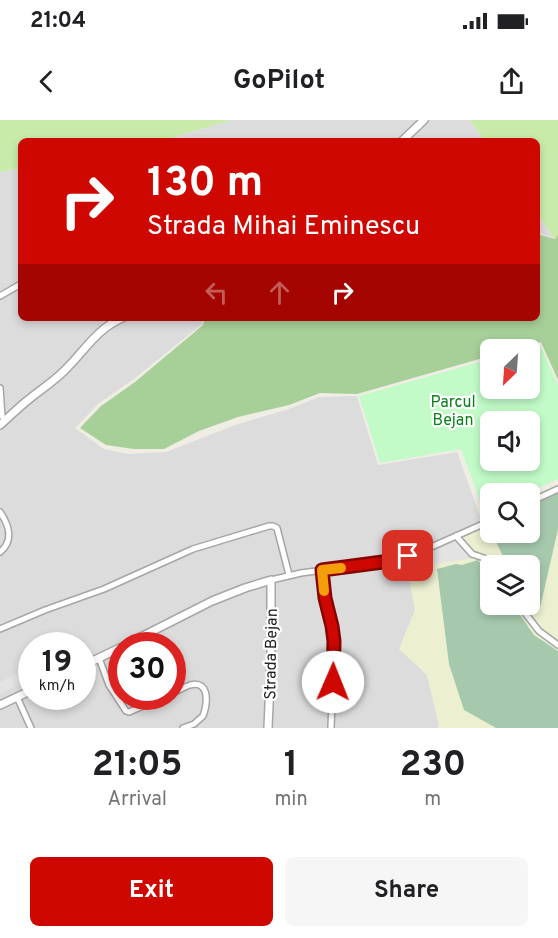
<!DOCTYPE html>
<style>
body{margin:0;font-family:Overpass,sans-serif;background:#f6f6f6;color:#202124;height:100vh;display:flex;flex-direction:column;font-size:22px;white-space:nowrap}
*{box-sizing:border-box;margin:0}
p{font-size:20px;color:#757577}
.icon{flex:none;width:33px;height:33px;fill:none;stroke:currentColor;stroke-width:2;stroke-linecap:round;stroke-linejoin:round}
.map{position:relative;height:608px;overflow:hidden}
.side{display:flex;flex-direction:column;background:#fff;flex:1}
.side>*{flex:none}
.banner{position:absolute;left:18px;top:18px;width:522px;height:183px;border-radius:9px;box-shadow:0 3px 9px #0003;background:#ce0700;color:#fff;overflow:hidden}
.needle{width:39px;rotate:205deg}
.fabs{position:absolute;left:480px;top:219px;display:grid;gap:12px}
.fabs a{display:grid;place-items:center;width:60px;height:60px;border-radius:9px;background:#fff;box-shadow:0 3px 9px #0003;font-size:30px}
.speed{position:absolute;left:18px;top:512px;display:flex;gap:12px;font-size:30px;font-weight:700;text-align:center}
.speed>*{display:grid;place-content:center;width:78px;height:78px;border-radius:50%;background:#fff;box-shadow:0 3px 9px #0003;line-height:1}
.speed small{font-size:15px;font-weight:400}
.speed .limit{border:9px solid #d22;background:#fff;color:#111}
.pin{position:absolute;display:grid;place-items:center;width:51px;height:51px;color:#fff;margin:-26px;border-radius:12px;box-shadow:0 3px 9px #0006}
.me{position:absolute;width:66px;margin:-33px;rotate:1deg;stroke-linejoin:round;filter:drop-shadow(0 0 4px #0008)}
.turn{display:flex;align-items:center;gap:21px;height:126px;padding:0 30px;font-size:27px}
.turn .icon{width:78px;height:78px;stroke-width:2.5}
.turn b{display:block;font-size:42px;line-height:51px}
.lanes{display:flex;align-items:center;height:57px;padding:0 30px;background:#0003;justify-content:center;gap:30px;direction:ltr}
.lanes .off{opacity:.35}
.eta{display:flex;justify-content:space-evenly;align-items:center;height:102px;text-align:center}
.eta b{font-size:36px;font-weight:700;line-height:42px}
.cta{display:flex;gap:12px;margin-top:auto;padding:12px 30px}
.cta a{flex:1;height:69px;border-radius:9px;background:#ce0700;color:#fff;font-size:24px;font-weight:700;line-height:69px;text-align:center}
.cta a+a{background:#f6f6f6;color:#202124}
.status{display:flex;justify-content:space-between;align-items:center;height:42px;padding:0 30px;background:#fff;direction:ltr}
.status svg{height:16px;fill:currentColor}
header{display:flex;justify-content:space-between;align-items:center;height:78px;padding:0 30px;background:#fff;font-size:27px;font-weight:700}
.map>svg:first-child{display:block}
.residential{fill:#dddcdc;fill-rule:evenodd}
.farmland{fill:#ecefd0;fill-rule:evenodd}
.grass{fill:#c8ebaa}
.forest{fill:#a7d099}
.cemetery{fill:#a6c9ad}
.park{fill:#c2fbc8;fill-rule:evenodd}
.parking{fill:#e3e3e3}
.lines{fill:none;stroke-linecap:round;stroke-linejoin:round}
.minor-casing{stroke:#a6a6a6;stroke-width:8}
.tertiary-casing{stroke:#a6a6a6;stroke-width:10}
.minor{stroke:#fff;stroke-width:5}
.tertiary{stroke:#fff;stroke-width:7}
.route-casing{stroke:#860500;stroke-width:15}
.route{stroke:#ce0700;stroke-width:10}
.slow{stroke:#f59e0b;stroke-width:10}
.labels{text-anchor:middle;stroke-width:4.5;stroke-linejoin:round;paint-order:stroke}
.park-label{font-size:16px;fill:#098118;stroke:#fff}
.street-label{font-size:16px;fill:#1f1f1f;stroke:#fff}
</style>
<div class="status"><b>21:04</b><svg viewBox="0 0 49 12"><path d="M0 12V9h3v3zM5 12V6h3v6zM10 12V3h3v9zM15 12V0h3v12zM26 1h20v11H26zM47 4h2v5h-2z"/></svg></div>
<header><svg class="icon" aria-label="back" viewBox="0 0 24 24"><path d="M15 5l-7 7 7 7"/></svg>GoPilot<svg class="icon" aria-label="share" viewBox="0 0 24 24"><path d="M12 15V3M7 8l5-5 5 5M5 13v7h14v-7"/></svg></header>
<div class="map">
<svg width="558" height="608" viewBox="0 0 558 608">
<rect width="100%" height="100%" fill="#f0ede5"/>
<g class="residential">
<polygon points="231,0 470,0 485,21 161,21"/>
<path d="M21,48V198H203L202,204L135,258L98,284L75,308L104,329L128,334L166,332L235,305L289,289L319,277L357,276L378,345L457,332L484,407L406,442L415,490L400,529L427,555L439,605L438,608H0V52ZM32,525H82V576H32ZM122,525H172V576H122Z"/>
<polygon points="537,94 555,119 537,112"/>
</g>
<path class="farmland" d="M558,372V608H438L439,605L427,555L399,529L415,490L406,442L490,404V412H530V386ZM490,446H530V484H490Z"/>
<g class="grass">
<polygon points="0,0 231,0 161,21 21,21 21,48 0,52"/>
<polygon points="470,0 558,0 558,115 555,119 537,94 537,21 485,21"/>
</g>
<polygon class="forest" points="537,114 555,119 558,115 558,260 541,222 514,229 490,230 490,236 357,274 320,273 289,285 238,297 199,311 164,329 134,329 106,325 80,308 101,286 135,262 203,205 205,198 537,198"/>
<g class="cemetery">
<polygon points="558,372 558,409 540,488 530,476 530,446 507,445 492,413 530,412 530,386"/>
<polygon points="478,440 490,456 490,484 513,485 534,515 558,531 558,608 496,608 464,590 449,544 437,449 456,444 462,445"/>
</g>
<path class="park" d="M540,225L558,265V359L528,373L490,374V391L485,394L461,329L380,343L359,276L490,239V268H530V230L525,229ZM490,302H530V340H490Z"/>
<g class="parking">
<polygon points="464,418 479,437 435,444 430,430"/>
<polygon points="31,547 31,559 0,574 0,562"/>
</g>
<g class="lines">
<g class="minor-casing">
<g id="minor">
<polyline points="0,176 21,164"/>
<polyline points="0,268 2,296 5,301"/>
<polyline points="530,382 558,369"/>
<path d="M0,392C9,405 14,421 0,432"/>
<polyline points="456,416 472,434 484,438 492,446"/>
<polyline points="322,450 325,478 332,505 334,521 331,608"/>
<polyline points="271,460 301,453 398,440 420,432 490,401"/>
<polyline points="518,484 539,511 558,525"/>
<polyline points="0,509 45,490 104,469 193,429 269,406 273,406 277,408 289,455"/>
<polyline points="99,538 109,565 126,591 129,592 166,576"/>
<path d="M172,573C178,571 184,567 190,565C211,560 207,585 203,596L194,604L183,608"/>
<polyline points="17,577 31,608"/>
</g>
</g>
<g class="tertiary-casing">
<g id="tertiary">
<polyline points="402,21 424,0"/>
<path d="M0,305C9,297 18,288 28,280C40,270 53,262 64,251C85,231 95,210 122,198"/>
<polyline points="125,525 212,481 245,468 271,460 271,538 268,608"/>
<polyline points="82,546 122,527"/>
<polyline points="0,585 32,570"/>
</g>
</g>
<use href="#minor" class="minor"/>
<use href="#tertiary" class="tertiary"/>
</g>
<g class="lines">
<g class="route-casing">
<polyline id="route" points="333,562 334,521 332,506 325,478 322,450 398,440 408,436"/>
</g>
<use href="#route" class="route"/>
<polyline class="slow" points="324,471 322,450 341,448"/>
</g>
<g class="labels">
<g class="park-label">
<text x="453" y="287">Parcul<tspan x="453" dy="18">Bejan</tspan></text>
</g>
<g class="street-label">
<text transform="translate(270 534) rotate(-89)" y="6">Strada Bejan</text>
</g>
</g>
</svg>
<div class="fabs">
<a><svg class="needle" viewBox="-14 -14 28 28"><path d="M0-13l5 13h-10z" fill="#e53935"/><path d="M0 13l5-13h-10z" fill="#757577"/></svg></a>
<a><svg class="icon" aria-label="sound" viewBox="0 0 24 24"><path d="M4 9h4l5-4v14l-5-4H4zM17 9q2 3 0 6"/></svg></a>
<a><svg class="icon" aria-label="search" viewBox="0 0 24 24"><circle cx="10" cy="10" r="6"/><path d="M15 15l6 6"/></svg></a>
<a><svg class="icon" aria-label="layers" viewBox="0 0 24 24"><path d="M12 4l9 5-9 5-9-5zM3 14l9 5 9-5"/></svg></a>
</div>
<div class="speed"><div>19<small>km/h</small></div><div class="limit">30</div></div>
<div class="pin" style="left:408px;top:436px;background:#d93025"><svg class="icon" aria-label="arrive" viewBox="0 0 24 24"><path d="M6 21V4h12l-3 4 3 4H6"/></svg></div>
<svg class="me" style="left:333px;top:562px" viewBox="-20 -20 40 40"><circle r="19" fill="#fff"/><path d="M0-13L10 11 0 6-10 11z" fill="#ce0700"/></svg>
<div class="banner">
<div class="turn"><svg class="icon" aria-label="right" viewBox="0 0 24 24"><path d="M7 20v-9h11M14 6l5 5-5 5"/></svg><div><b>130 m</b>Strada Mihai Eminescu</div></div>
<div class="lanes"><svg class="icon off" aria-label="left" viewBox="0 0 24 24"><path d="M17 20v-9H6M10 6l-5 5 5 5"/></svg><svg class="icon off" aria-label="ahead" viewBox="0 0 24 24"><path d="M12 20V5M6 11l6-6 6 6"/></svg><svg class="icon" aria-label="right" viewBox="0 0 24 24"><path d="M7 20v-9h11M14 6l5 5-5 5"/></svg></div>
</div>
</div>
<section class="side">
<div class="eta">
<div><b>21:05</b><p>Arrival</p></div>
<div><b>1</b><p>min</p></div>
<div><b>230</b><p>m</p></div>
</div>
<div class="cta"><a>Exit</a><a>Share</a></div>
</section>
